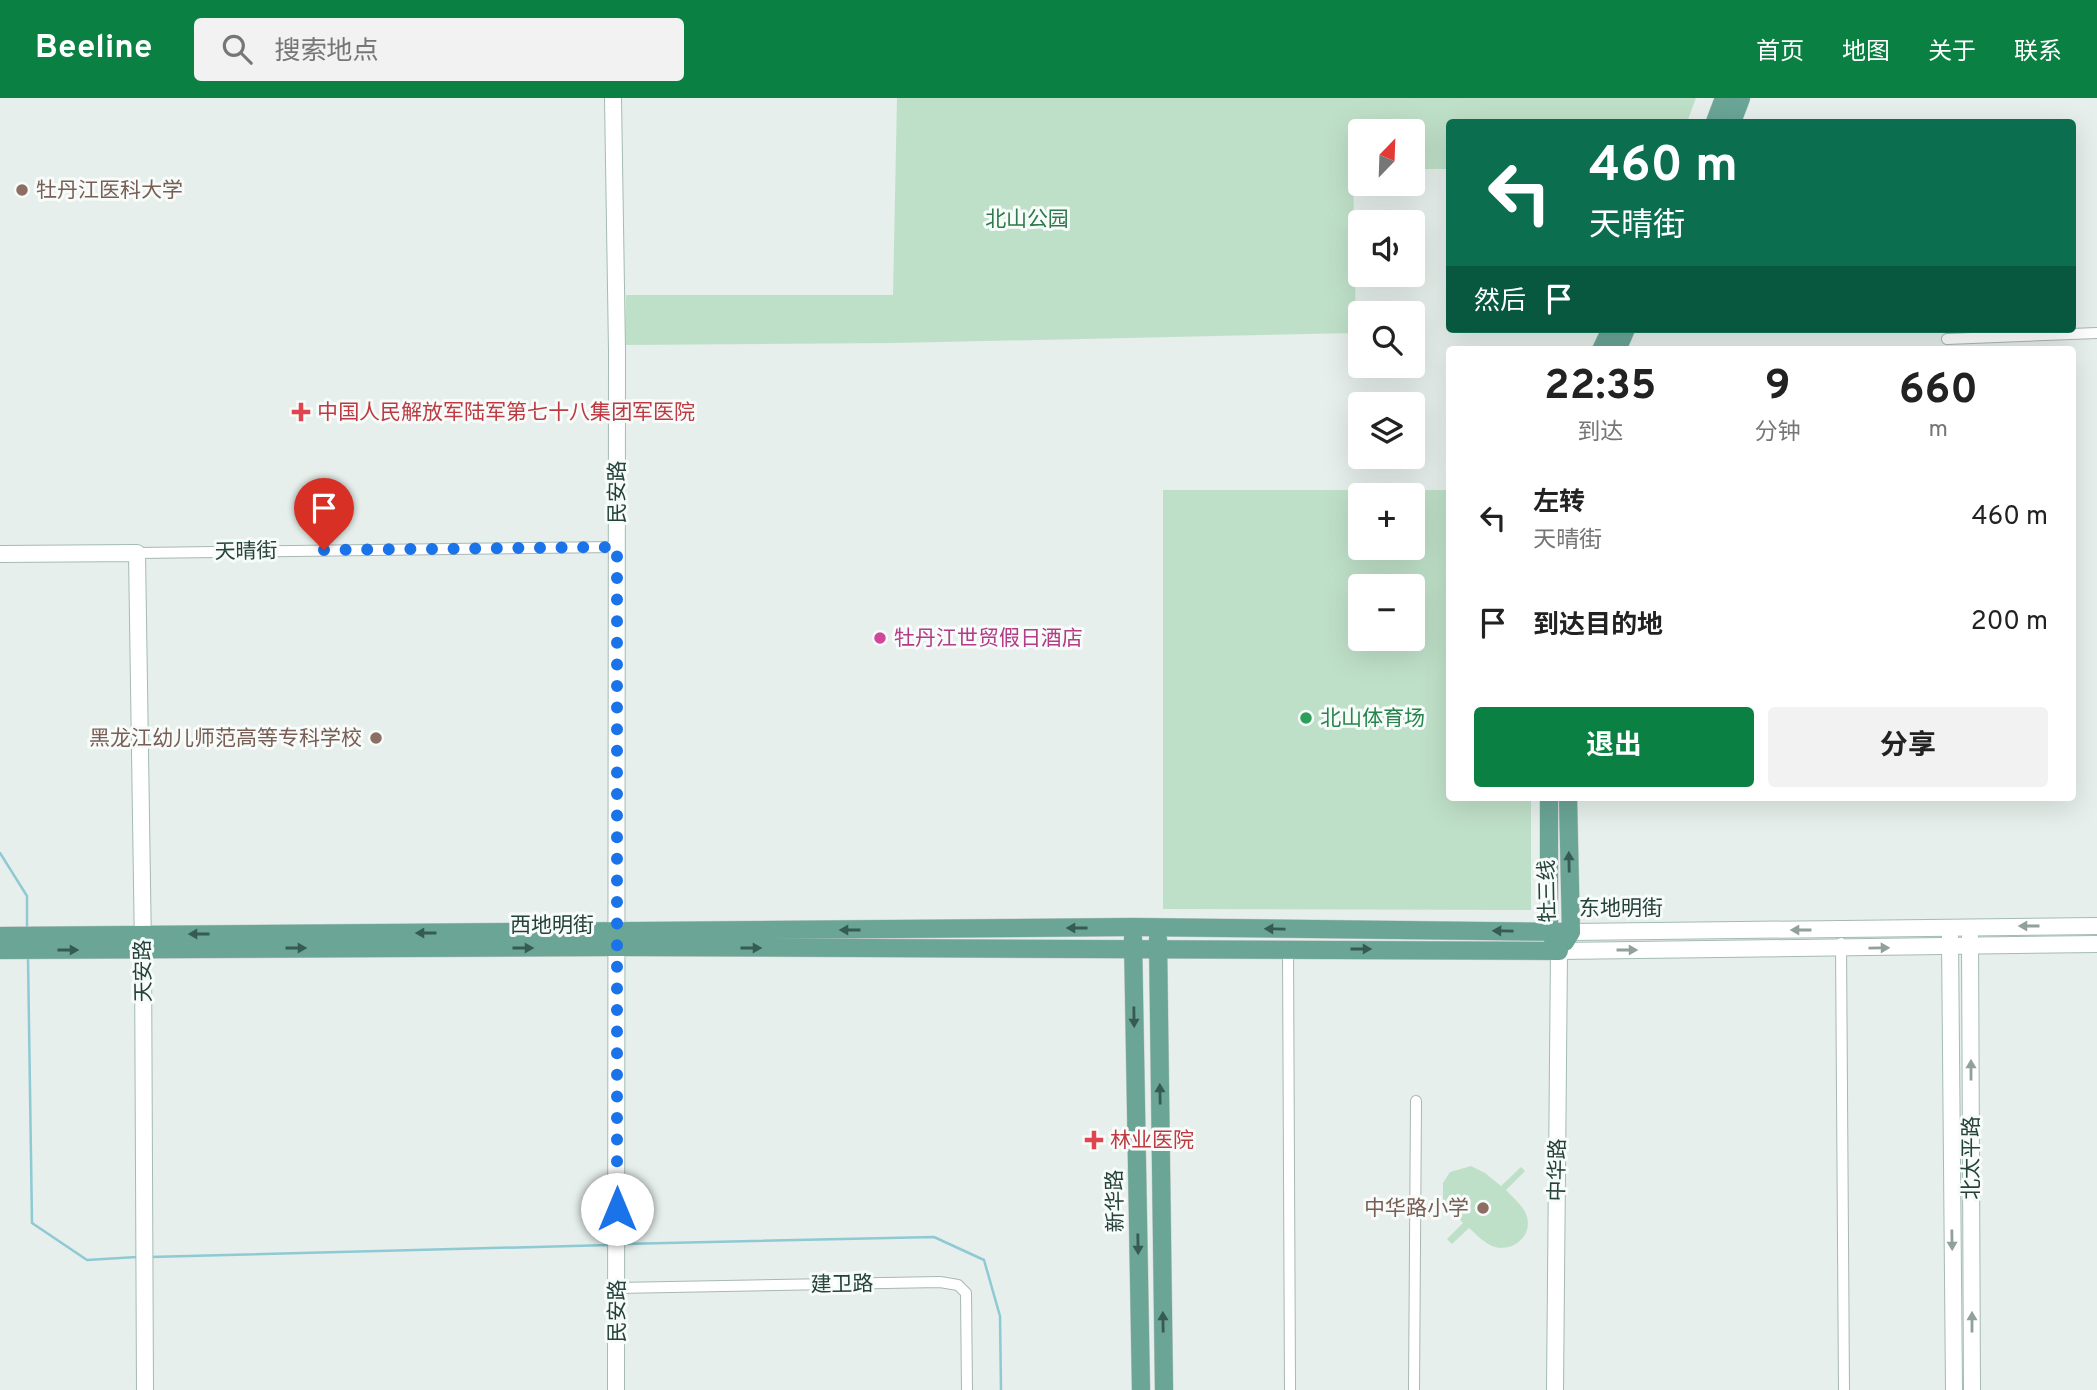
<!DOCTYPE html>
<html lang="zh">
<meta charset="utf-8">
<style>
body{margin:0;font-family:Overpass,"Noto Sans SC",sans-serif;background:#f2f2f2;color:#222;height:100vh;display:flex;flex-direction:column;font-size:26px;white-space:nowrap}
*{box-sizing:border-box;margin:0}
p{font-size:23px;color:#767676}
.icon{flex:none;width:38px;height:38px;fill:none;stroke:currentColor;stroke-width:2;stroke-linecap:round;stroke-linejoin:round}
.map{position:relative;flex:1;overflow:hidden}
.details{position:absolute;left:1446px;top:248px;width:630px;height:455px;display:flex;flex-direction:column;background:#fff;border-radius:7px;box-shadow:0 7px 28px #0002}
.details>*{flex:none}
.top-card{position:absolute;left:1446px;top:21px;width:630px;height:214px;border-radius:7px;box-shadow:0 7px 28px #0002;background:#0b6e4f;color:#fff;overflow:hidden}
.needle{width:46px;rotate:23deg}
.tools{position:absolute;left:1348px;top:21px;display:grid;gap:14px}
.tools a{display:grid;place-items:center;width:77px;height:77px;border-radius:7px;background:#fff;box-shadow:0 7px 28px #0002;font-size:35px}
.pin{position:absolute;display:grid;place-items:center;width:60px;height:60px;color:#fff;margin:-72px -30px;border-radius:50% 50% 50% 0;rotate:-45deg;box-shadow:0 0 7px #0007}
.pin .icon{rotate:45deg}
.me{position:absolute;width:77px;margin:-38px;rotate:0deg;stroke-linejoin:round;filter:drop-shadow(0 0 5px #0008)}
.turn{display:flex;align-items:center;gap:24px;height:147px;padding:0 28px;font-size:32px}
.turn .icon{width:91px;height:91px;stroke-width:2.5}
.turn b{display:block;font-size:49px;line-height:60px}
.then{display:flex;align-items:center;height:66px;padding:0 28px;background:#0003;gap:14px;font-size:26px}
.eta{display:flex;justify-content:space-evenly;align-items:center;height:119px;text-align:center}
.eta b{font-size:42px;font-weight:700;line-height:49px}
.cta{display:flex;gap:14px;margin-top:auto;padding:14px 28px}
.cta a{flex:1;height:80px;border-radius:7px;background:#0b8043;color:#fff;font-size:28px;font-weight:700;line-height:80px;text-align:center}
.cta a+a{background:#f2f2f2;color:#222}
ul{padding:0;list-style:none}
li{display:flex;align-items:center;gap:21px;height:105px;padding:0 28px}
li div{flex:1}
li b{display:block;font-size:26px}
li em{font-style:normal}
header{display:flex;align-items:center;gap:42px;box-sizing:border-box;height:98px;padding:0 35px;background:#0b8043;color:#fff}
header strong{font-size:33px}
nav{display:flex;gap:38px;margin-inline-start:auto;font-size:24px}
.search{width:490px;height:63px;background:#f2f2f2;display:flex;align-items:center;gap:18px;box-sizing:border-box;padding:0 24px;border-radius:7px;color:#767676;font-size:26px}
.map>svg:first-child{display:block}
.green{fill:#bfe0c8;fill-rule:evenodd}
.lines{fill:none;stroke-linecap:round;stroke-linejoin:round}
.stream{stroke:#8ec9d4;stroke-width:2.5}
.street-casing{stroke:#a8b8b2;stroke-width:12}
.secondary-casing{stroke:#a4bbb3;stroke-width:18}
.primary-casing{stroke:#c2cac8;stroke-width:19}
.street{stroke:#fff;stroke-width:10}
.secondary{stroke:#fff;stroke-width:16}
.primary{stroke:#6aa596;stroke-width:18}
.oneway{fill:#365b51}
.oneway2{fill:#92a09c}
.route{stroke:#1a73e8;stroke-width:12;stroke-dasharray:0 21.6}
.education-dot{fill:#8d6e63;stroke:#f7fbf9;stroke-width:2.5}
.health-dot{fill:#e0444e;stroke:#f7fbf9;stroke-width:2.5}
.hotel-dot{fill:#d1479c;stroke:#f7fbf9;stroke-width:2.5}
.leisure-dot{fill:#2e9e5b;stroke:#f7fbf9;stroke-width:2.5}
.labels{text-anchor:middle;stroke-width:6;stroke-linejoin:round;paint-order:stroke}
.education-label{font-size:21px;fill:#785e54;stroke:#f7fbf9;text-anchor:end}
.park-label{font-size:21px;fill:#2d7a4b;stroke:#f7fbf9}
.health-label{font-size:21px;fill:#be3a42;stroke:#f7fbf9;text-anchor:start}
.street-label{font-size:21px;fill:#24423a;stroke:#f7fbf9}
.hotel-label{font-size:21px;fill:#b23c85;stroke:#f7fbf9;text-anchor:start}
.leisure-label{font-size:21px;fill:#27864d;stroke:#f7fbf9;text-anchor:start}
</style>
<header>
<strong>Beeline</strong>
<div class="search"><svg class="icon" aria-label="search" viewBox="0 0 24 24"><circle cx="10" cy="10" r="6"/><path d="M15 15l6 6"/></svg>搜索地点</div>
<nav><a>首页</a><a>地图</a><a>关于</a><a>联系</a></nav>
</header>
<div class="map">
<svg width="2097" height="1292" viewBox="0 0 2097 1292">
<rect width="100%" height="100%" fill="#e6efeb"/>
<g class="green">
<polygon points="897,0 1696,0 1687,24 1449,24 1449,71 1412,71 1412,33 1360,33 1360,71 1353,72 1356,235 895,245 625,247 626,197 893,197"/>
<path d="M1163,392H1449V700H1531V812L1163,811ZM1412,397V450H1360V397ZM1412,488V541H1360V488Z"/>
<path d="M1471,1068L1485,1075L1501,1088L1521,1069L1525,1073L1506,1092C1512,1099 1520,1105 1524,1112C1538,1135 1512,1158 1490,1147C1482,1143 1475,1135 1469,1130L1452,1146L1447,1141L1463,1125L1443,1101V1085L1450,1074Z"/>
</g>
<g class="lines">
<g class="stream">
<polyline points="0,755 27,798 27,831"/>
<polyline points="28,859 32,1125 87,1162 137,1159"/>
<polyline points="623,1146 934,1139 984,1162 1000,1218 1001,1292"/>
<polyline points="150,1159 609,1147"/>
</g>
<g class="street-casing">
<g id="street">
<polyline points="1947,241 2097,235"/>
<polyline points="137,455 617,449"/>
<polyline points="1841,845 1844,1292"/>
<polyline points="1288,851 1290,1292"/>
<polyline points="617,1190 940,1184 958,1187 966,1195 967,1292"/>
<polyline points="1414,1292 1416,1003"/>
</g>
</g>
<g class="secondary-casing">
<g id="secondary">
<polyline points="613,0 617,253 616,1292"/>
<polyline points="0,456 137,455 143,851 145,1292"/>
<polyline points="1571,834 2097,828"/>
<polyline points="1950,839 1954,1292"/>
<polyline points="1970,839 1972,1292"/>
<polyline points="1555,1292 1559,853 2097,846"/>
</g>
</g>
<g class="primary-casing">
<g id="primary">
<polyline points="1715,24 1724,0"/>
<polyline points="1732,24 1741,0"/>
<polyline points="1601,252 1611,231"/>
<polyline points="1617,252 1626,231"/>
<polyline points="1549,700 1549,834 1554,842"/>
<polyline points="0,838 1133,829 1571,834"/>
<polyline points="1133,840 1141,1292"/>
<polyline points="1158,841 1164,1292"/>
<polyline points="1565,844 1571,834 1568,700"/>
<polyline points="0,852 618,849 1559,853"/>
</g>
</g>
<use href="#street" class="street"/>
<use href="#secondary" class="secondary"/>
<use href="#primary" class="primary"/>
</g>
<defs><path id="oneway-solid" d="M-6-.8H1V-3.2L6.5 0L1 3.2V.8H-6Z" transform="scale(1.75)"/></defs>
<g class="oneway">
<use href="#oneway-solid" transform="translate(1569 764) rotate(-91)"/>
<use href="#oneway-solid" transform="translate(1077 830) rotate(180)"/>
<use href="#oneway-solid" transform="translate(1275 831) rotate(-179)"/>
<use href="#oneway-solid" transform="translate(850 832) rotate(180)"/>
<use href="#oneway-solid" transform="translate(1503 833) rotate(-179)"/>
<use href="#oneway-solid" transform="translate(426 835) rotate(180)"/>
<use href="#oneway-solid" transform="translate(199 836) rotate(180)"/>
<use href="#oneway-solid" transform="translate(296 850)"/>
<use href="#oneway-solid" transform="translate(523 850)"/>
<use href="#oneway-solid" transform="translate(751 850)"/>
<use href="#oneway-solid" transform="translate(1361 851)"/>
<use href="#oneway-solid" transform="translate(68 852)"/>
<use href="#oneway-solid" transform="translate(1134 919) rotate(89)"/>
<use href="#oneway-solid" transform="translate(1160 996) rotate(-91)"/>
<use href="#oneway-solid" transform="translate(1138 1146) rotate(89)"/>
<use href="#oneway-solid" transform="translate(1163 1224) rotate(-91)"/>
</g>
<g class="oneway2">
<use href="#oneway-solid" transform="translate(2029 828) rotate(180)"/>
<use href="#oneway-solid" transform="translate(1801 832) rotate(180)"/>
<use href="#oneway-solid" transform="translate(1879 850) rotate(-1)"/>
<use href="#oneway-solid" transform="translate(1627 852)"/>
<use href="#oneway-solid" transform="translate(1971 972) rotate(-90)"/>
<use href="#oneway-solid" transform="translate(1952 1142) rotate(89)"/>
<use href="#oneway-solid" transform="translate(1972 1224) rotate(-90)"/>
</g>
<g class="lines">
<polyline class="route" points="324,452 617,449 617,1111"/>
</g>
<g class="education-dot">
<circle cx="22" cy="92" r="7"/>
<circle cx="376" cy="640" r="7"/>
<circle cx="1483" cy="1110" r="7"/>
</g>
<g class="health-dot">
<path d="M297.5 303.5h7v7h7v7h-7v7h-7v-7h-7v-7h7z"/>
<path d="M1090.5 1031.5h7v7h7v7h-7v7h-7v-7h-7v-7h7z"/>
</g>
<circle class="hotel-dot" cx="880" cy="540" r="7"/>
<circle class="leisure-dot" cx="1306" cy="620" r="7"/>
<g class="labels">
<g class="education-label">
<text x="36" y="99" text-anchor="start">牡丹江医科大学</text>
<text x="362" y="647">黑龙江幼儿师范高等专科学校</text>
<text x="1469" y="1117">中华路小学</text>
</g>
<g class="park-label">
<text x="1027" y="128">北山公园</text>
</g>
<g class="health-label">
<text x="317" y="321">中国人民解放军陆军第七十八集团军医院</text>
<text x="1110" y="1049">林业医院</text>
</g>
<g class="street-label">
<text transform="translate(617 394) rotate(-90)" y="7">民安路</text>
<text transform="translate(246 453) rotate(-1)" y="7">天晴街</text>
<text transform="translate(1547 793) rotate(-91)" y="7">牡三线</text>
<text x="1621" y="817">东地明街</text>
<text x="552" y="834">西地明街</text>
<text transform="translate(143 873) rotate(-91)" y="7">天安路</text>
<text transform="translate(1971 1060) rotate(-90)" y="7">北太平路</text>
<text transform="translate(1557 1072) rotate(-89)" y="7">中华路</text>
<text transform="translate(1115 1103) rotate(-91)" y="7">新华路</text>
<text transform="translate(842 1186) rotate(-1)" y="7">建卫路</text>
<text transform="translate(617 1213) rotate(-90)" y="7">民安路</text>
</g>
<g class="hotel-label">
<text x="894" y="547">牡丹江世贸假日酒店</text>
</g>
<g class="leisure-label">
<text x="1320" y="627">北山体育场</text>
</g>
</g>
</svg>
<div class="tools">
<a><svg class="needle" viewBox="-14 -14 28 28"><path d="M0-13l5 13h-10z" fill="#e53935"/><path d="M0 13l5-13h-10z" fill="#767676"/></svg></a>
<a><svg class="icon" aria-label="sound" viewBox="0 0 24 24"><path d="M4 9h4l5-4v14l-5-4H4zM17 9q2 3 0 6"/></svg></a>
<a><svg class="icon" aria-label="search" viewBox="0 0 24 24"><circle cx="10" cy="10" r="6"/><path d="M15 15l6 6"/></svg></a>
<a><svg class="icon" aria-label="layers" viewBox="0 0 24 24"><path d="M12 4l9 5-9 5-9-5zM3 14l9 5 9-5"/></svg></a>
<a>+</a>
<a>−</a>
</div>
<div class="pin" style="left:324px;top:452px;background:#d93025"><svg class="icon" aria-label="arrive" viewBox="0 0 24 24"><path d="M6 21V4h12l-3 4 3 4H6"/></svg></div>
<svg class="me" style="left:617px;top:1111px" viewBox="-20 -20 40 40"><circle r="19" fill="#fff"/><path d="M0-13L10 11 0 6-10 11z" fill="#1a73e8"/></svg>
<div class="top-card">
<div class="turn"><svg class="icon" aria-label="left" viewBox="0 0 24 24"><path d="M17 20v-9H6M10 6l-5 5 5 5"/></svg><div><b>460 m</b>天晴街</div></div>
<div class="then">然后<svg class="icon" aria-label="arrive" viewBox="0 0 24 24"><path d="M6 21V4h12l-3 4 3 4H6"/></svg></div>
</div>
<section class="details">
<div class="eta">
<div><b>22:35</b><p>到达</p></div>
<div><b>9</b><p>分钟</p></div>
<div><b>660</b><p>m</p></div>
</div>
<ul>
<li><svg class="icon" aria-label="left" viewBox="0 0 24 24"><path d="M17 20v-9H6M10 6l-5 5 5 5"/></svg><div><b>左转</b><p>天晴街</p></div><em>460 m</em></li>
<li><svg class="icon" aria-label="arrive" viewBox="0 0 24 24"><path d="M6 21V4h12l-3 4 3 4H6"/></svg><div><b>到达目的地</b></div><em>200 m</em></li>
</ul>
<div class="cta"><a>退出</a><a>分享</a></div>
</section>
</div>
